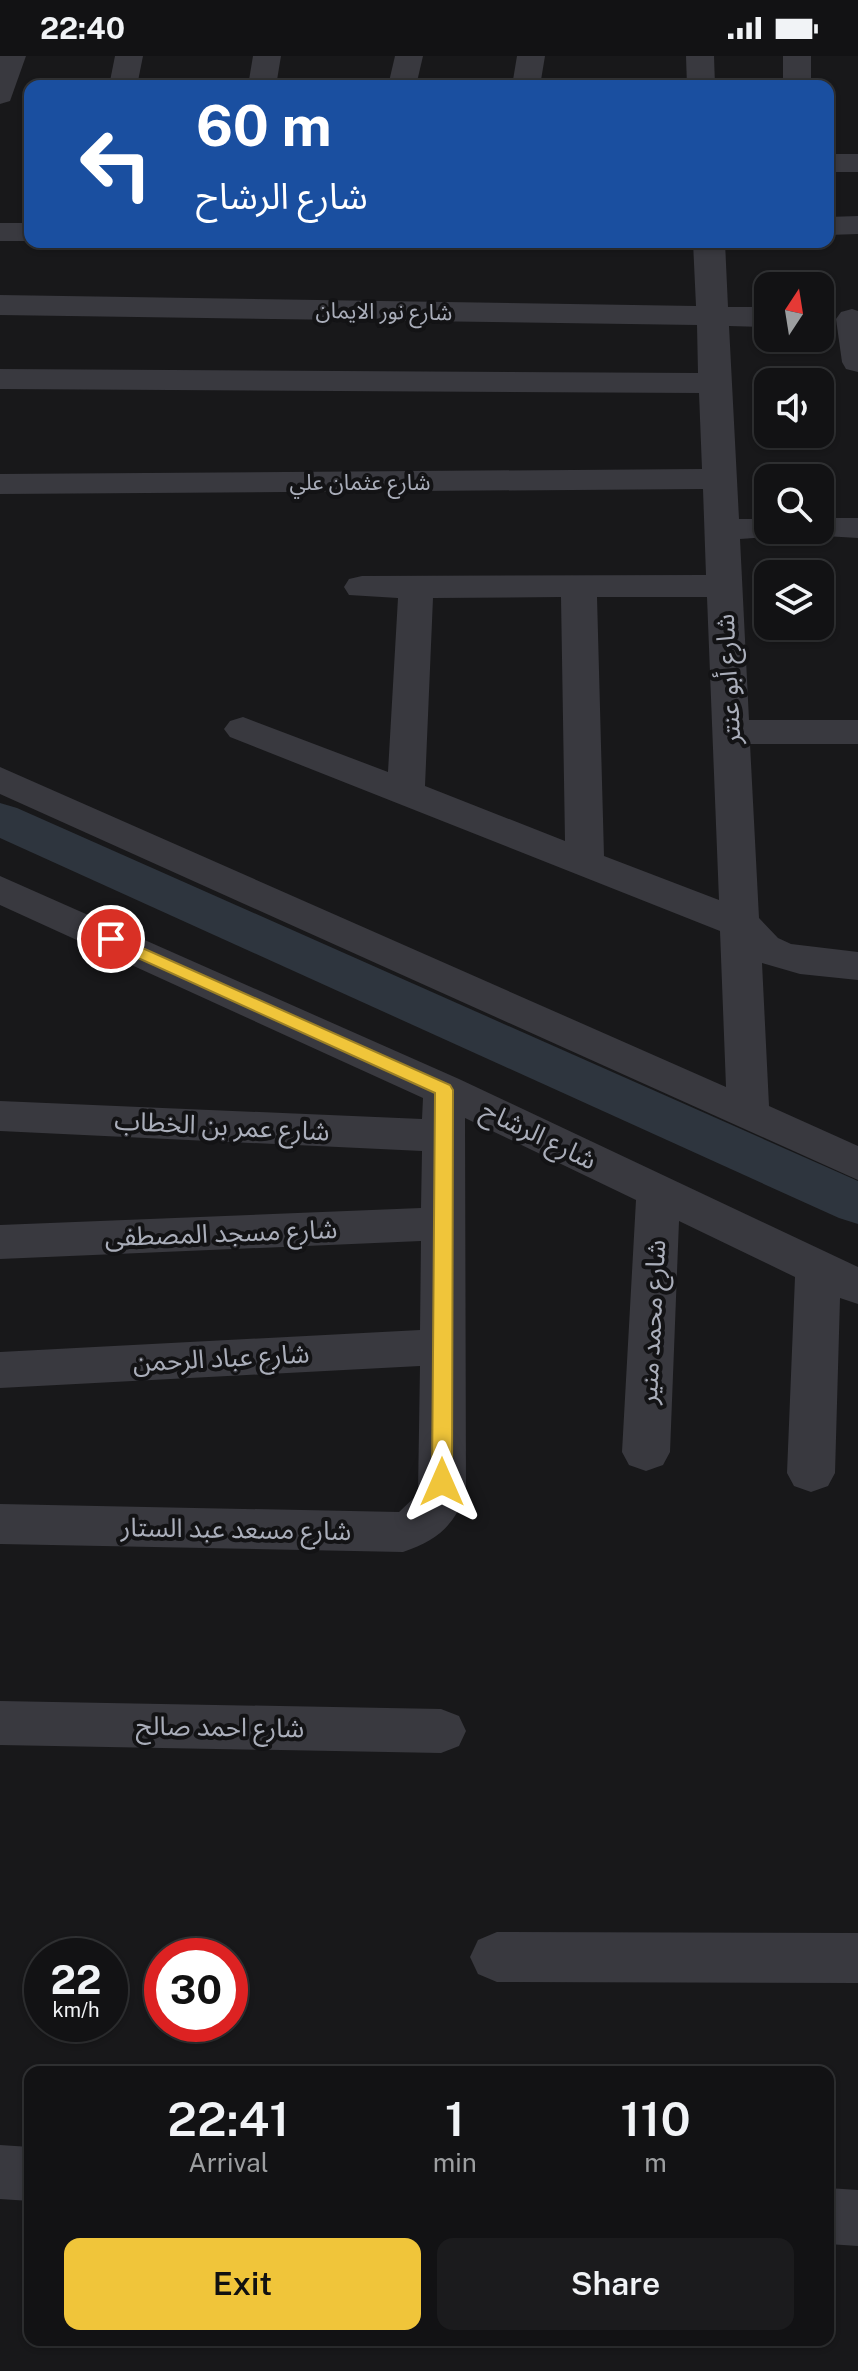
<!DOCTYPE html>
<meta charset="utf-8">
<style>
body{margin:0;font-family:"Public Sans","Noto Sans Arabic",sans-serif;background:#1b1b1d;color:#f1f3f6;height:100vh;display:flex;flex-direction:column;font-size:30px;white-space:nowrap}
*{box-sizing:border-box;margin:0}
p{font-size:26px;color:#9c9ea0}
.icon{flex:none;width:44px;height:44px;fill:none;stroke:currentColor;stroke-width:2;stroke-linecap:round;stroke-linejoin:round}
.map{position:relative;flex:1;overflow:hidden}
.details{position:absolute;left:24px;top:2010px;width:810px;height:280px;display:flex;flex-direction:column;background:#121214;border-radius:16px;box-shadow:0 2px 6px #0004,0 0 0 2px #313234}
.details>*{flex:none}
.hud{position:absolute;left:24px;top:24px;width:810px;height:168px;border-radius:16px;box-shadow:0 2px 6px #0004,0 0 0 2px #313234;background:#1a4fa0;color:#fff;overflow:hidden}
.needle{width:52px;rotate:12deg}
.controls{position:absolute;left:754px;top:216px;display:grid;gap:16px}
.controls a{display:grid;place-items:center;width:80px;height:80px;border-radius:16px;background:#121214;box-shadow:0 2px 6px #0004,0 0 0 2px #313234;font-size:40px}
.speed{position:absolute;left:24px;top:1882px;display:flex;gap:16px;font-size:40px;font-weight:700;text-align:center}
.speed>*{display:grid;place-content:center;width:104px;height:104px;border-radius:50%;background:#121214;box-shadow:0 2px 6px #0004,0 0 0 2px #313234;line-height:1}
.speed small{font-size:20px;font-weight:400}
.speed .limit{border:12px solid #d22;background:#fff;color:#111}
.pin{position:absolute;display:grid;place-items:center;width:68px;height:68px;color:#fff;margin:-34px;border:4px solid #fff;border-radius:50%;box-shadow:0 2px 8px #0007}
.me{position:absolute;width:88px;margin:-44px;rotate:0deg;stroke-linejoin:round;filter:drop-shadow(0 0 6px #0008)}
.turn{display:flex;align-items:center;gap:28px;height:168px;padding:0 40px;font-size:36px}
.turn .icon{width:104px;height:104px;stroke-width:2.5}
.turn b{display:block;font-size:56px;line-height:68px}
.eta{display:flex;justify-content:space-evenly;align-items:center;height:136px;text-align:center}
.eta b{font-size:48px;font-weight:600;line-height:56px}
.primary-button{display:flex;gap:16px;margin-top:auto;padding:16px 40px}
.primary-button a{flex:1;height:92px;border-radius:16px;background:#f0c53a;color:#111;font-size:32px;font-weight:600;line-height:92px;text-align:center}
.primary-button a+a{background:#1b1b1d;color:#f1f3f6}
.status{display:flex;justify-content:space-between;align-items:center;height:56px;padding:0 40px;background:#121214;direction:ltr}
.status svg{height:22px;fill:currentColor}
.map>svg:first-child{display:block}
.lines{fill:none;stroke-linecap:round;stroke-linejoin:round}
.canal{fill:#2e353e;fill-rule:evenodd}
.minor{fill:#39393f;fill-rule:evenodd}
.route{fill:#f0c53a;stroke:#9c8026;stroke-width:2}
.labels{text-anchor:middle;stroke-width:8;stroke-linejoin:round;paint-order:stroke}
.far-street-label{font-size:22px;fill:#aaaeba;stroke:#131315}
.street-label{font-size:26px;fill:#aaaeba;stroke:#131315}
</style>
<div class="status"><b>22:40</b><svg viewBox="0 0 49 12"><path d="M0 12V9h3v3zM5 12V6h3v6zM10 12V3h3v9zM15 12V0h3v12zM26 1h20v11H26zM47 4h2v5h-2z"/></svg></div>
<div class="map">
<svg width="858" height="2315" viewBox="0 0 858 2315">
<rect width="100%" height="100%" fill="#18181a"/>
<g class="lines">
<polygon class="canal" points="0,747 17,752 858,1125 858,1168 839,1162 0,782"/>
<g class="minor">
<polygon points="0,0 26,0 10,45 0,48"/>
<polygon points="115,0 143,0 137,30 109,30"/>
<polygon points="253,0 281,0 276,30 248,30"/>
<polygon points="395,0 423,0 416,30 388,30"/>
<polygon points="517,0 545,0 540,30 512,30"/>
<polygon points="686,0 714,0 715,30 687,30"/>
<rect x="783" y="0" width="28" height="30"/>
<rect x="828" y="98" width="30" height="18"/>
<polygon points="858,160 858,178 828,179 828,161"/>
<rect x="0" y="167" width="30" height="18"/>
<path d="M693,186H725L728,251H768V271L729,270L739,463H768V474H785L780,480L740,483L749,664H858V688H750L759,862L778,882L791,888L858,896V924L800,918L762,907L769,1050L858,1090V1124L0,738V711L726,1031L720,875L230,681L224,673L230,665L243,661L388,716L398,542L349,539L344,531L349,523L362,520L706,519L703,433L0,438V418L702,413L699,337L0,333V313L698,317L697,269L0,259V239L696,250ZM561,541L565,785L425,730L433,542ZM597,541H707L719,844L604,800Z"/>
<polygon points="852,253 858,255 858,316 846,313 842,306 836,263 841,256"/>
<polygon points="820,462 858,462 858,482 808,479 804,474 820,474"/>
<path d="M0,820L459,1023L858,1211V1248L840,1242L835,1417L828,1430L811,1436L794,1430L787,1417L795,1221L679,1165L670,1396L663,1409L646,1415L629,1409L622,1396L636,1144L465,1062L466,1438C453,1471 436,1485 403,1496L0,1488V1448L399,1456L418,1438L420,1310L0,1332V1296L420,1274L421,1185L0,1203V1169L421,1152L422,1095L0,1075V1045L422,1063L423,1042L0,849Z"/>
<polygon points="0,1645 441,1653 459,1660 466,1675 459,1690 441,1697 0,1689"/>
<polygon points="497,1876 858,1877 858,1927 497,1926 478,1918 470,1901 478,1884"/>
<polygon points="0,2089 30,2091 30,2145 0,2143"/>
<polygon points="828,2132 858,2134 858,2190 828,2188"/>
</g>
</g>
<polygon class="route" points="111,878 450,1029 453,1034 452,1426 449,1431 435,1431 432,1426 435,1037 105,887 103,883"/>
<g class="labels">
<g class="far-street-label">
<text transform="translate(384 255) rotate(1)" y="8">شارع نور الايمان</text>
<text x="360" y="434">شارع عثمان علي</text>
</g>
<g class="street-label">
<text transform="translate(728 623) rotate(-93)" y="9">شارع أبو عنتر</text>
<text transform="translate(222 1070) rotate(3)" y="9">شارع عمر بن الخطاب</text>
<text transform="translate(539 1079) rotate(26)" y="9">شارع الرشاح</text>
<text transform="translate(221 1177) rotate(-2)" y="9">شارع مسجد المصطفى</text>
<text transform="translate(652 1266) rotate(-87)" y="9">شارع محمد منير</text>
<text transform="translate(221 1302) rotate(-3)" y="9">شارع عباد الرحمن</text>
<text transform="translate(236 1473) rotate(1)" y="9">شارع مسعد عبد الستار</text>
<text transform="translate(220 1671) rotate(1)" y="9">شارع احمد صالح</text>
</g>
</g>
</svg>
<div class="controls">
<a><svg class="needle" viewBox="-14 -14 28 28"><path d="M0-13l5 13h-10z" fill="#e53935"/><path d="M0 13l5-13h-10z" fill="#9c9ea0"/></svg></a>
<a><svg class="icon" aria-label="sound" viewBox="0 0 24 24"><path d="M4 9h4l5-4v14l-5-4H4zM17 9q2 3 0 6"/></svg></a>
<a><svg class="icon" aria-label="search" viewBox="0 0 24 24"><circle cx="10" cy="10" r="6"/><path d="M15 15l6 6"/></svg></a>
<a><svg class="icon" aria-label="layers" viewBox="0 0 24 24"><path d="M12 4l9 5-9 5-9-5zM3 14l9 5 9-5"/></svg></a>
</div>
<div class="speed"><div>22<small>km/h</small></div><div class="limit">30</div></div>
<div class="pin" style="left:111px;top:883px;background:#d93025"><svg class="icon" aria-label="arrive" viewBox="0 0 24 24"><path d="M6 21V4h12l-3 4 3 4H6"/></svg></div>
<svg class="me" style="left:442px;top:1426px" viewBox="-20 -20 40 40"><path d="M0-17L14 15 0 8-14 15z" fill="#f0c53a" stroke="#fff" stroke-width="4"/></svg>
<div class="hud">
<div class="turn"><svg class="icon" aria-label="left" viewBox="0 0 24 24"><path d="M17 20v-9H6M10 6l-5 5 5 5"/></svg><div><b>60 m</b>شارع الرشاح</div></div>
</div>
<section class="details">
<div class="eta">
<div><b>22:41</b><p>Arrival</p></div>
<div><b>1</b><p>min</p></div>
<div><b>110</b><p>m</p></div>
</div>
<div class="primary-button"><a>Exit</a><a>Share</a></div>
</section>
</div>
